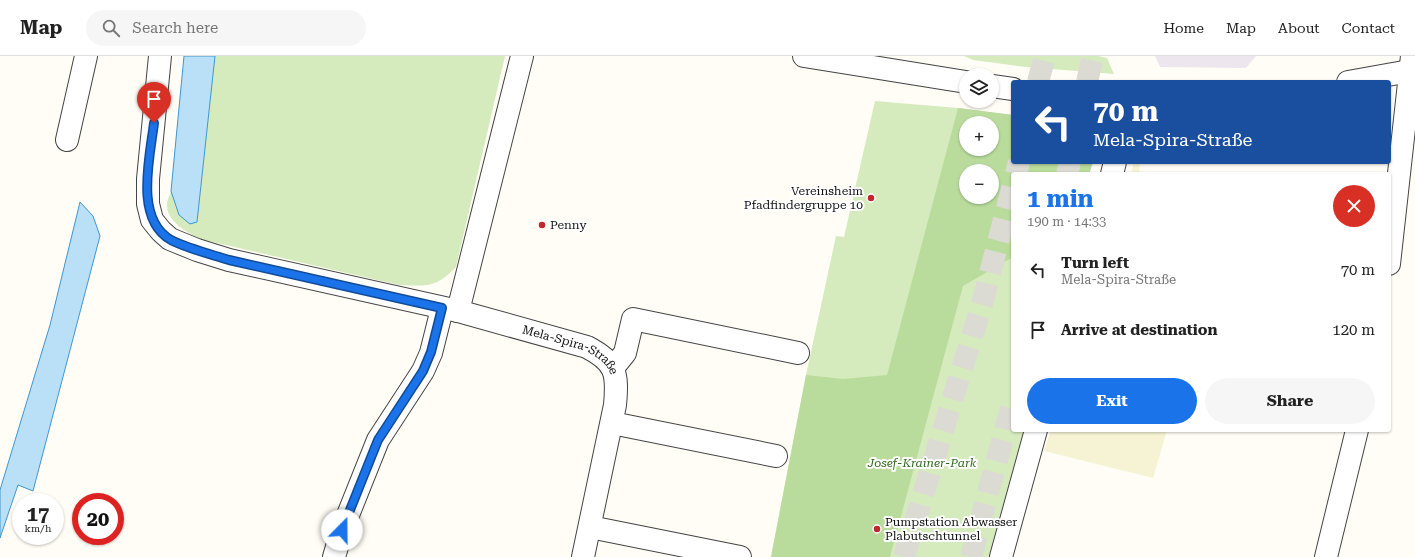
<!DOCTYPE html>
<meta charset="utf-8">
<style>
body{margin:0;font-family:"Roboto Serif",serif;background:#f6f6f6;color:#222;height:100vh;display:flex;flex-direction:column;font-size:15px;white-space:nowrap}
*{box-sizing:border-box;margin:0}
p{font-size:13px;color:#767676}
.icon{flex:none;width:22px;height:22px;fill:none;stroke:currentColor;stroke-width:2;stroke-linecap:round;stroke-linejoin:round}
.map{position:relative;flex:1;overflow:hidden}
.panel{position:absolute;left:1011px;top:116px;width:380px;height:260px;display:flex;flex-direction:column;background:#fff;border-radius:4px;box-shadow:0 1px 3px #0004}
.panel>*{flex:none}
.top-card{position:absolute;left:1011px;top:24px;width:380px;height:84px;border-radius:4px;box-shadow:0 1px 3px #0004;background:#1a4fa0;color:#fff;overflow:hidden}
.tools{position:absolute;left:959px;top:12px;display:grid;gap:8px}
.tools a{display:grid;place-items:center;width:40px;height:40px;border-radius:50%;background:#fff;box-shadow:0 1px 3px #0004;font-size:20px}
.speed{position:absolute;left:12px;top:437px;display:flex;gap:8px;font-size:20px;font-weight:700;text-align:center}
.speed>*{display:grid;place-content:center;width:52px;height:52px;border-radius:50%;background:#fff;box-shadow:0 1px 3px #0004;line-height:1}
.speed small{font-size:10px;font-weight:400}
.speed .limit{border:6px solid #d22;background:#fff;color:#111}
.pin{position:absolute;display:grid;place-items:center;width:34px;height:34px;color:#fff;margin:-41px -17px;border-radius:50% 50% 50% 0;rotate:-45deg;box-shadow:0 0 4px #0007}
.pin .icon{rotate:45deg}
.me{position:absolute;width:44px;margin:-22px;rotate:22deg;stroke-linejoin:round;filter:drop-shadow(0 0 3px #0008)}
.turn{display:flex;align-items:center;gap:14px;height:84px;padding:0 16px;font-size:18px}
.turn .icon{width:52px;height:52px;stroke-width:2.5}
.turn b{display:block;font-size:28px;line-height:34px}
.round{display:grid;place-items:center;flex:none;width:42px;height:42px;border-radius:21px;background:#f6f6f6}
.summary{display:flex;align-items:center;justify-content:space-between;height:68px;padding:0 16px}
h1{font-size:24px;font-weight:700;line-height:30px;color:#1a73e8}
.action{display:flex;gap:8px;margin-top:auto;padding:8px 16px}
.action a{flex:1;height:46px;border-radius:24px;background:#1a73e8;color:#fff;font-size:16px;font-weight:700;line-height:46px;text-align:center}
.action a+a{background:#f6f6f6;color:#222}
ul{padding:0;list-style:none}
li{display:flex;align-items:center;gap:12px;height:60px;padding:0 16px}
li div{flex:1}
li b{display:block;font-size:15px}
li em{font-style:normal}
header{display:flex;align-items:center;gap:24px;box-sizing:border-box;height:56px;padding:0 20px;background:#fff;border-bottom:1px solid #e0e0e0}
header strong{font-size:19px}
nav{display:flex;gap:22px;margin-inline-start:auto;font-size:14px}
.search{width:280px;height:36px;background:#f6f6f6;display:flex;align-items:center;gap:10px;box-sizing:border-box;padding:0 14px;border-radius:22px;color:#767676;font-size:15px}
.map>svg:first-child{display:block}
.industrial{fill:#eee6ef}
.farmland{fill:#f6f3d4}
.green{fill:#d5ebbd;fill-rule:evenodd}
.forest{fill:#b9dc9c;fill-rule:evenodd}
.water{fill:#b9e0f7;stroke:#3f96cf}
.lines{fill:none;stroke-linecap:round;stroke-linejoin:round}
.highway-tunnel{stroke:#dbdad3;stroke-width:22;stroke-dasharray:22 11;stroke-linecap:butt}
.minor-casing{stroke:#444;stroke-width:24}
.minor{stroke:#fff;stroke-width:22}
.route-casing{stroke:#114b97;stroke-width:10}
.route{stroke:#1a73e8;stroke-width:7}
.poi-dot{fill:#c4262e;stroke:#fff;stroke-width:1.5}
.labels{text-anchor:middle;stroke-width:4;stroke-linejoin:round;paint-order:stroke}
.poi-label{font-size:12px;fill:#111;stroke:#fff;text-anchor:start}
.street-label{font-size:12px;fill:#111;stroke:#fff}
.park-label{font-size:12px;font-style:italic;fill:#2f6b1f;stroke:#fff}
</style>
<header>
<strong>Map</strong>
<div class="search"><svg class="icon" aria-label="search" viewBox="0 0 24 24"><circle cx="10" cy="10" r="6"/><path d="M15 15l6 6"/></svg>Search here</div>
<nav><a>Home</a><a>Map</a><a>About</a><a>Contact</a></nav>
</header>
<div class="map">
<svg width="1415" height="501" viewBox="0 0 1415 501">
<rect width="100%" height="100%" fill="#fffdf5"/>
<polygon class="industrial" points="1155,0 1256,0 1246,12 1160,11"/>
<g class="farmland">
<polygon points="1134,106 1140,106 1139,118 1131,118"/>
<polygon points="1051,374 1167,374 1153,422 1044,395"/>
</g>
<g class="green">
<path d="M215,0H505L456,211C436,232 427,230 399,229L204,184C189,178 166,166 167,148C167,144 170,139 171,135L179,159L197,166Z"/>
<polygon points="964,0 1098,0 1107,2 1114,18 1026,11 973,4"/>
<path d="M875,45L958,52L1013,59V106H1093L1089,118H1013V374H1029L993,501H771L806,319L836,180L844,181ZM966,67H992V93H966ZM966,115H992V141H966Z"/>
</g>
<path class="forest" d="M958,52L1013,59V106H1093L1089,118H1013V201L963,230L890,501H771L806,319L843,323L887,319ZM966,67H992V93H966ZM966,115H992V141H966Z"/>
<g class="water">
<polygon points="184,0 215,0 197,166 190,168 179,159 171,135"/>
<polygon points="80,146 93,160 100,180 33,435 18,429 0,482 0,434 50,269"/>
</g>
<g class="lines">
<g class="highway-tunnel">
<polyline points="1038,26 1045,0"/>
<polyline points="1087,26 1093,0"/>
<polyline points="1016,118 1019,106"/>
<polyline points="1067,118 1070,106"/>
<polyline points="904,501 982,248 1013,129"/>
<polyline points="971,501 1013,344"/>
</g>
<g class="minor-casing">
<g id="minor">
<path id="s1" d="M160,0L148,123V148L152,164L161,175L170,183L197,194L229,204L458,255L587,291C616,306 618,317 615,349L583,501"/>
<polyline points="804,0 966,26"/>
<polyline points="1348,26 1415,14"/>
<polyline points="992,30 1013,33"/>
<polyline points="67,84 86,0"/>
<polyline points="1112,118 1115,106"/>
<polyline points="1389,208 1412,0"/>
<polyline points="458,255 522,0"/>
<polyline points="613,312 625,297 633,263 798,297"/>
<polyline points="612,367 776,400"/>
<polyline points="590,471 740,501"/>
<polyline points="334,501 342,474 378,384 423,315 431,297 442,253"/>
<polyline points="1001,501 1036,374"/>
<polyline points="1326,501 1357,374"/>
</g>
</g>
<use href="#minor" class="minor"/>
</g>
<g class="lines">
<g class="route-casing">
<path id="route" d="M154,67C150,101 134,163 171,184C189,193 210,198 229,204L442,252L431,296L423,315L378,384L342,474"/>
</g>
<use href="#route" class="route"/>
</g>
<g class="poi-dot">
<circle cx="871" cy="142" r="4"/>
<circle cx="542" cy="169" r="4"/>
<circle cx="877" cy="473" r="4"/>
</g>
<g class="labels">
<g class="poi-label">
<text x="863" y="139" text-anchor="end">Vereinsheim<tspan x="863" dy="14">Pfadfindergruppe 10</tspan></text>
<text x="550" y="173">Penny</text>
<text x="885" y="470">Pumpstation Abwasser<tspan x="885" dy="14">Plabutschtunnel</tspan></text>
</g>
<g class="street-label">
<text dy="4" stroke="none"><textPath href="#s1" startOffset="609">Mela-Spira-Straße</textPath></text>
</g>
<g class="park-label">
<text x="922" y="411">Josef-Krainer-Park</text>
</g>
</g>
</svg>
<div class="tools">
<a><svg class="icon" aria-label="layers" viewBox="0 0 24 24"><path d="M12 4l9 5-9 5-9-5zM3 14l9 5 9-5"/></svg></a>
<a>+</a>
<a>−</a>
</div>
<div class="speed"><div>17<small>km/h</small></div><div class="limit">20</div></div>
<div class="pin" style="left:154px;top:67px;background:#d93025"><svg class="icon" aria-label="arrive" viewBox="0 0 24 24"><path d="M6 21V4h12l-3 4 3 4H6"/></svg></div>
<svg class="me" style="left:342px;top:474px" viewBox="-20 -20 40 40"><circle r="19" fill="#fff"/><path d="M0-13L10 11 0 6-10 11z" fill="#1a73e8"/></svg>
<div class="top-card">
<div class="turn"><svg class="icon" aria-label="left" viewBox="0 0 24 24"><path d="M17 20v-9H6M10 6l-5 5 5 5"/></svg><div><b>70 m</b>Mela-Spira-Straße</div></div>
</div>
<section class="panel">
<div class="summary"><div><h1>1 min</h1><p>190 m · 14:33</p></div><a class="round" style="background:#d93025;color:#fff"><svg class="icon" aria-label="close" viewBox="0 0 24 24"><path d="M6 6l12 12M18 6L6 18"/></svg></a></div>
<ul>
<li><svg class="icon" aria-label="left" viewBox="0 0 24 24"><path d="M17 20v-9H6M10 6l-5 5 5 5"/></svg><div><b>Turn left</b><p>Mela-Spira-Straße</p></div><em>70 m</em></li>
<li><svg class="icon" aria-label="arrive" viewBox="0 0 24 24"><path d="M6 21V4h12l-3 4 3 4H6"/></svg><div><b>Arrive at destination</b></div><em>120 m</em></li>
</ul>
<div class="action"><a>Exit</a><a>Share</a></div>
</section>
</div>
